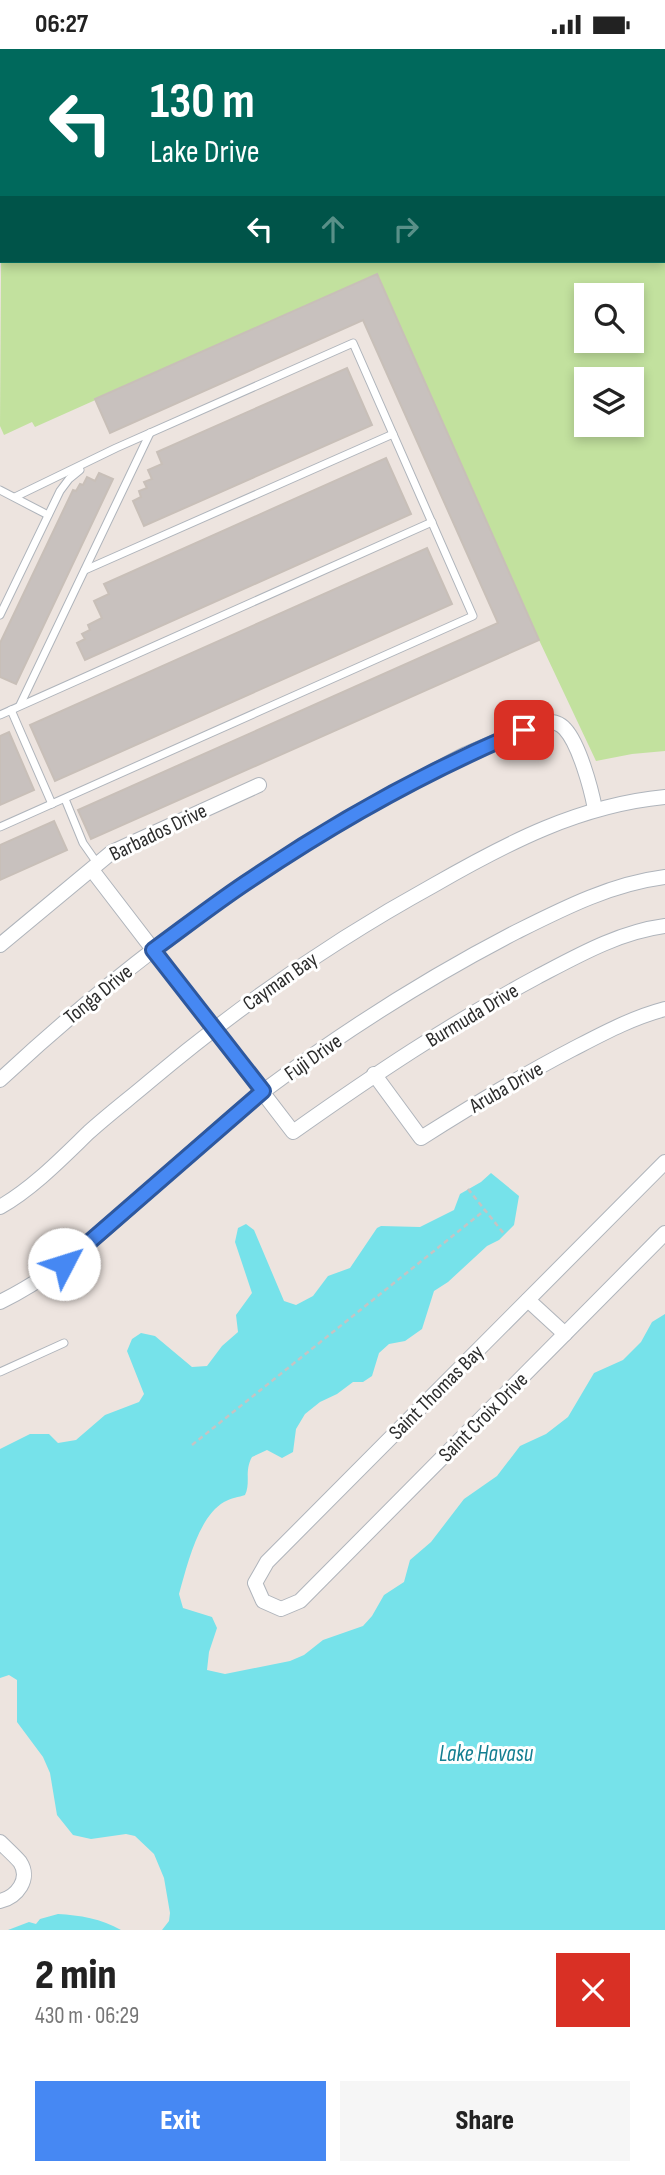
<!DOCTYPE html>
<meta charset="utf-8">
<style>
body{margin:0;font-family:"Sofia Sans Condensed",sans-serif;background:#f6f6f6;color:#222;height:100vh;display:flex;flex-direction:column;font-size:26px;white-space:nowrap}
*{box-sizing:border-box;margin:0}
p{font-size:23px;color:#767676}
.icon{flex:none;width:38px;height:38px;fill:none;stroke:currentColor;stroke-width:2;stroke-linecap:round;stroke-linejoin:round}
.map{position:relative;height:1881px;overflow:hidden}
.panel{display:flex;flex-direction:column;background:#fff;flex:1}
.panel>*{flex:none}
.hud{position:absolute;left:0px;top:0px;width:665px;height:214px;box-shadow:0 4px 10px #0003;background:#00695c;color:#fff;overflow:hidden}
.controls{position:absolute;left:574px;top:234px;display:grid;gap:14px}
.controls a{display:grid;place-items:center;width:70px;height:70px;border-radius:0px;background:#fff;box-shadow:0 4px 10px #0003;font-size:35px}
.pin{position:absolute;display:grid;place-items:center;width:60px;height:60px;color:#fff;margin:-30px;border-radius:14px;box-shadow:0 4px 10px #0006}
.me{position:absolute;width:77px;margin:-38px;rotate:50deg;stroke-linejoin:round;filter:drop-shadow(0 0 5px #0008)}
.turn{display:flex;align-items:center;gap:24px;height:147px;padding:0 35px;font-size:32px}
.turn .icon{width:91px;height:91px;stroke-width:2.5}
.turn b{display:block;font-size:49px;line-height:60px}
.lanes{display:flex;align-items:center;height:66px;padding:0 35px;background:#0003;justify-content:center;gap:35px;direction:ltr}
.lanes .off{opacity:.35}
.round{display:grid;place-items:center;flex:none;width:74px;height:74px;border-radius:0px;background:#f6f6f6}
.overview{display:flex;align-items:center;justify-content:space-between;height:119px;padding:0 35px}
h1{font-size:42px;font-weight:800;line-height:52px}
.primary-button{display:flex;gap:14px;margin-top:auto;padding:14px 35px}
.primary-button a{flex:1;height:80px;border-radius:0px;background:#4688f3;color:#fff;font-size:28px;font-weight:800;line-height:80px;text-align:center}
.primary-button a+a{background:#f6f6f6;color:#222}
.status{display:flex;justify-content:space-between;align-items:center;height:49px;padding:0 35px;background:#fff;direction:ltr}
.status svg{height:19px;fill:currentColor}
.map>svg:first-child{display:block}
.green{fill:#c2e19e;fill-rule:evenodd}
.water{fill:#76e2ea}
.building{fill:#c8c1be;stroke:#c8bfb8;stroke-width:2}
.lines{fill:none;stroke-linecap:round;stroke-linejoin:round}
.service-casing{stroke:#afb4bb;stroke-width:9}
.minor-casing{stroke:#afb4bb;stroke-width:16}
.path{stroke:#c4c4c4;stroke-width:2.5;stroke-dasharray:5 3.5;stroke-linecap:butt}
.service{stroke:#fff;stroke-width:7}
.minor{stroke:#fff;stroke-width:14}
.route-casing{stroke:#2e589e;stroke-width:18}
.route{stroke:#4688f3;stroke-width:12}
.labels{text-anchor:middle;stroke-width:6;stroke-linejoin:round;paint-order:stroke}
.street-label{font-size:21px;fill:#2c2c2c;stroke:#fff}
.water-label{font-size:23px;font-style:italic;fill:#137e91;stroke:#fff}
</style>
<div class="status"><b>06:27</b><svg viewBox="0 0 49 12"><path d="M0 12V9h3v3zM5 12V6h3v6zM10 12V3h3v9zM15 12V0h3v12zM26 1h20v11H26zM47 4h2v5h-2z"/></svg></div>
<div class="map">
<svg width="665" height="1881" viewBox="0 0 665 1881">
<rect width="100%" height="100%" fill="#ede4df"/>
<path class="green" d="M39,0H665V702L632,705L596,712L539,591L377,225L35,378L32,373L4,386L0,377L2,83V212H663V2H38ZM586,247H632V292H586ZM586,331H632V376H586Z"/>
<g class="water">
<path d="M491,1124L519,1147L514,1176L499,1191L487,1197L448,1233L434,1242L422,1280L405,1292L389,1295L379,1304L372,1327L363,1333H353L337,1345L320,1353L305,1365L296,1380L293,1403L282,1409L267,1401L252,1408C244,1422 251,1434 245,1446C239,1448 231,1449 224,1453C198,1468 187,1517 179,1545L183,1559L212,1568L217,1579L209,1603L207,1621L225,1625L290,1612L304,1606L323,1591L363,1577L372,1567L384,1546L404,1533L410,1511L431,1493L464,1450L497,1427L520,1397L546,1385L568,1368L594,1324L623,1311L641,1293L652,1273L665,1265V1881H162L169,1872L170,1864L164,1829L154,1805L135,1787L126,1785L91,1790L73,1786L57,1766L50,1724L43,1708L17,1673V1631L9,1626L0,1629V1400L30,1385H49L58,1394L76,1391L105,1366L139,1353L144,1345L127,1302L132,1290L141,1284L155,1287L192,1318L207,1317L222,1297L238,1283L236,1266L252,1244L235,1193L238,1179L246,1175L254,1181L284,1252L296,1256L313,1247L328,1227L350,1219L377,1179L381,1177L420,1178L454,1161L460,1145L481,1133Z"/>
<path d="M58,1865C79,1866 102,1870 121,1881H8L29,1873L36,1875L40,1870Z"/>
</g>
<g class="building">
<polygon points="377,225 539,591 91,790 78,761 498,574 363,271 110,384 95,350"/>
<polygon points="347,319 372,376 144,477 133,452 141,448 139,442 147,439 144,433 152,430 148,421 162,415 157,403"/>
<polygon points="386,409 411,465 85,611 77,594 85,590 82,585 90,581 88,576 102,569 94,552 109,545 104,535"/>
<polygon points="99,424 113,430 16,635 0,628 0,594 73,441 76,442 80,435 83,436 87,428 95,432"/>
<polygon points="427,499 452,555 55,732 30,676"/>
<polygon points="9,683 34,741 0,756 0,687"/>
<polygon points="54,772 67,801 0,831 0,796"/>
</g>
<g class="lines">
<g class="service-casing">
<g id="service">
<polyline points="0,441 48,466"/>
<polyline points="85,521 393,385"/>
<polyline points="0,566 60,442 69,430 80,421"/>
<polyline points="20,656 150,384"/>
<polyline points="11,661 52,755"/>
<polyline points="0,666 432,473"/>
<polyline points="65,750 83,794 97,814"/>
<polyline points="0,778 473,567 353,294 116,399 15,448"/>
<polyline points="0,1323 64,1294"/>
</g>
</g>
<g class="minor-casing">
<g id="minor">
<path d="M92,821L293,1083C372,1027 451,974 537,928C577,907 619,883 665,877"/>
<polyline points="0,896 112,803 259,736"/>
<path d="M374,1025L421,1089C470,1058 519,1028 571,1001C602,985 631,969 665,960"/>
<path d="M0,1031C120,919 252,821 395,743C419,731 442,717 466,705C492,694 518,683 544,672C552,673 559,673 565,680C579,695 591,739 595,760"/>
<polyline points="665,1113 267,1513 255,1534 263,1552 281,1560 300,1552 665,1184"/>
<path d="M0,1158C33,1139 61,1110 89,1083C109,1065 130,1049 150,1032C239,957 332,892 434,836C507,794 580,756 665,748"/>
<polyline points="528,1251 565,1285"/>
<path d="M0,1253C74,1217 130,1156 192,1103C216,1082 239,1060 265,1041C344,982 429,928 516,883C564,859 611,835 665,828"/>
<path d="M0,1793C6,1799 14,1806 20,1813C31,1830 17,1848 0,1852"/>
</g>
</g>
<g class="path">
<polyline points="468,1140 505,1186"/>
<polyline points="192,1396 485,1161"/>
</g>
<use href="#service" class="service"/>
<use href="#minor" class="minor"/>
</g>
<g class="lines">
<g class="route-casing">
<path id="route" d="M64,1215L263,1042L153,901C186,877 219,851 253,829C339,771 429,721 524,681"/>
</g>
<use href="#route" class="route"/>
</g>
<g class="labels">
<g class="street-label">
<text transform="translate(158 783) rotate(-26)" y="7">Barbados Drive</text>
<text transform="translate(280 932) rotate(-35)" y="7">Cayman Bay</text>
<text transform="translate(98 945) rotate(-39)" y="7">Tonga Drive</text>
<text transform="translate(472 966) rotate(-31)" y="7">Burmuda Drive</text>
<text transform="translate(313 1008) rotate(-35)" y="7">Fuji Drive</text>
<text transform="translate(506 1038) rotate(-30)" y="7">Aruba Drive</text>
<text transform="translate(436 1343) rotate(-45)" y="7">Saint Thomas Bay</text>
<text transform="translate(483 1368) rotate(-45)" y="7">Saint Croix Drive</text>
</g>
<g class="water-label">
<text x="486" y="1712">Lake Havasu</text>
</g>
</g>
</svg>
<div class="controls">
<a><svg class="icon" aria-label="search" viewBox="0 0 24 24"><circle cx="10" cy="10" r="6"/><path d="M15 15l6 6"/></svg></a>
<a><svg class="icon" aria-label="layers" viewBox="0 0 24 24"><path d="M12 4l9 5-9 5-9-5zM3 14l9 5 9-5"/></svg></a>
</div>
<div class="pin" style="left:524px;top:681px;background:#d93025"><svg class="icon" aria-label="arrive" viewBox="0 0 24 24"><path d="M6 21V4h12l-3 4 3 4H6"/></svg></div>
<svg class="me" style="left:64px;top:1215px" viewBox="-20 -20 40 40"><circle r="19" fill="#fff"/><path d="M0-13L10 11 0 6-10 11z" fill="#4688f3"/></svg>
<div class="hud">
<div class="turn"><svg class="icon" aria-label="left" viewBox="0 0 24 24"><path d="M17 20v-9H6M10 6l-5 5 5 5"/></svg><div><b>130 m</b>Lake Drive</div></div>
<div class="lanes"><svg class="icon" aria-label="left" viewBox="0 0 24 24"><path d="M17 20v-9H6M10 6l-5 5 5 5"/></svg><svg class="icon off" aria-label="ahead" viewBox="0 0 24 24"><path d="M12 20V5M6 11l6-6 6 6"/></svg><svg class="icon off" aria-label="right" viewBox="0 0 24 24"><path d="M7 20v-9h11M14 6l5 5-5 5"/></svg></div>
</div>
</div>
<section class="panel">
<div class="overview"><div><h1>2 min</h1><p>430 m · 06:29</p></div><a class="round" style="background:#d93025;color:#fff"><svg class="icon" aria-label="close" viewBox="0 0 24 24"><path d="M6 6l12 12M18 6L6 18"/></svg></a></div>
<div class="primary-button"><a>Exit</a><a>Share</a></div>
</section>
